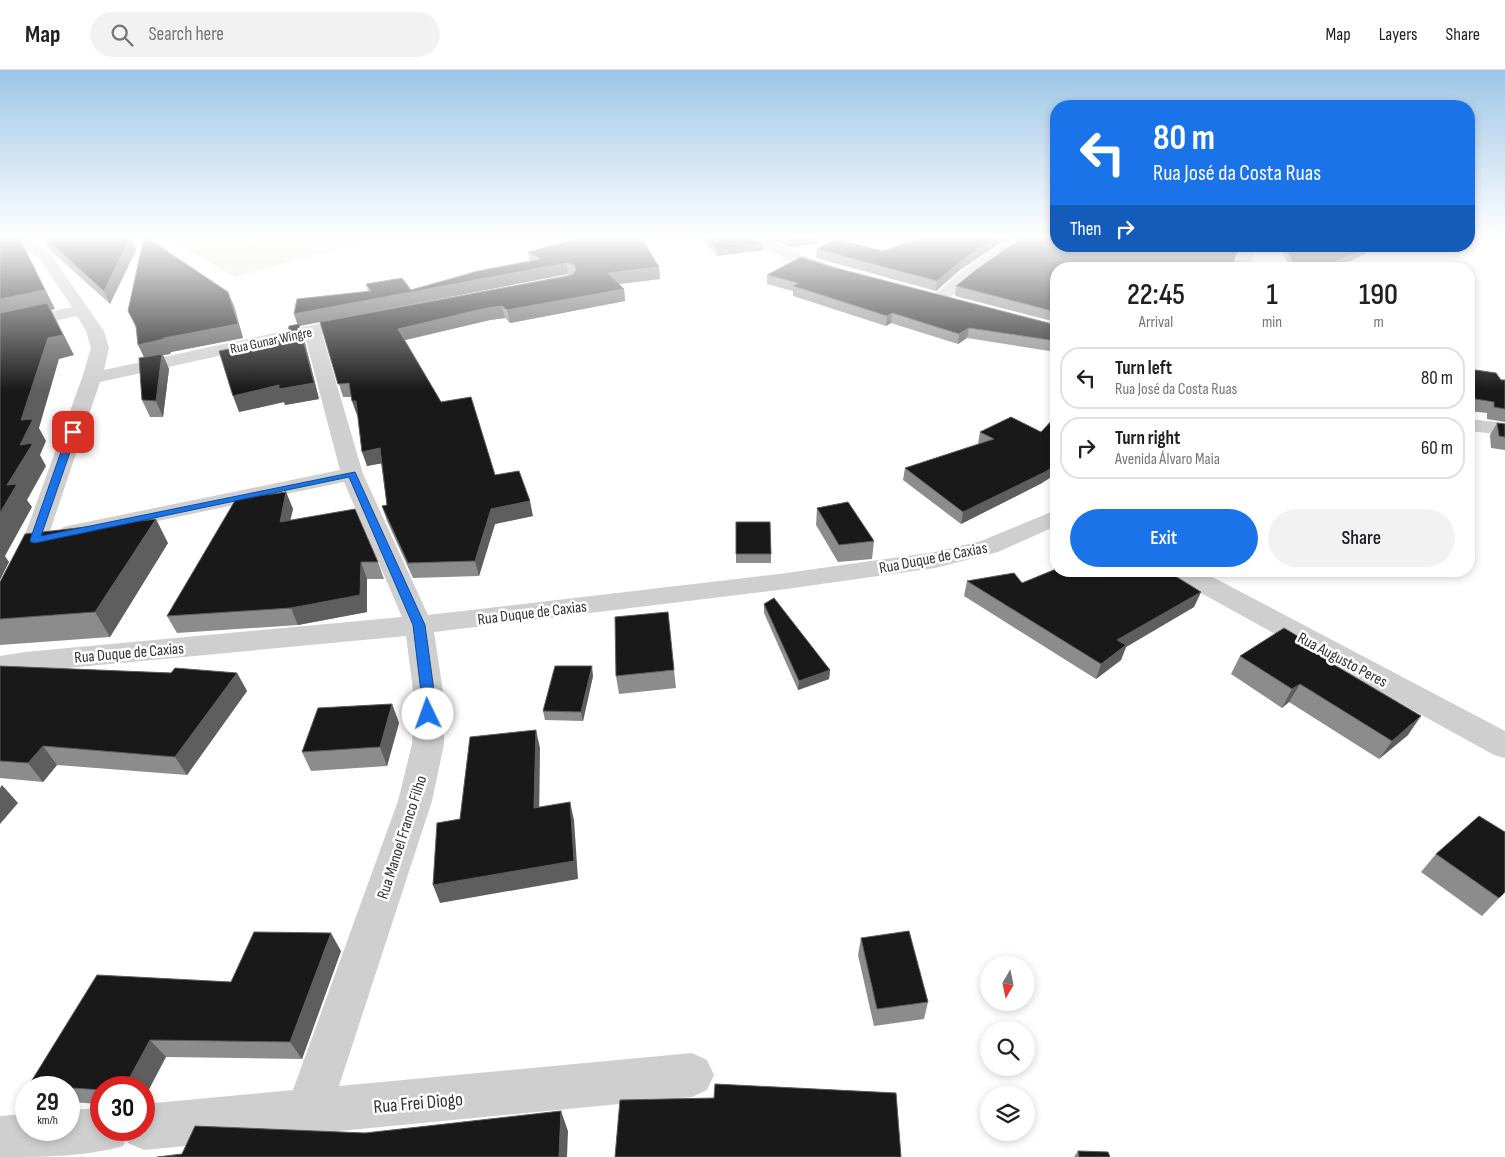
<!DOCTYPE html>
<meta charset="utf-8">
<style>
body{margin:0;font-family:"Sofia Sans Condensed",sans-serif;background:#f2f2f2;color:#202124;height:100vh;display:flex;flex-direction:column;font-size:19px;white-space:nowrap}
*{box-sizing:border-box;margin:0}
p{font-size:16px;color:#757577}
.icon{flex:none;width:28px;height:28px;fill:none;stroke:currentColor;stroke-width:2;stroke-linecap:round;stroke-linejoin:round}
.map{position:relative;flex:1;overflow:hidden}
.sheet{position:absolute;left:1050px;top:192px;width:425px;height:315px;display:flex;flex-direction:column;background:#fff;border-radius:20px;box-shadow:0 2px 8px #0003}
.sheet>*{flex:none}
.hud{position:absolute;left:1050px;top:30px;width:425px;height:152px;border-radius:20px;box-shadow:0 2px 8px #0003;background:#1a73e8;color:#fff;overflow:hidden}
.needle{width:32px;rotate:189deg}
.tools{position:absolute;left:980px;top:886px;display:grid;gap:10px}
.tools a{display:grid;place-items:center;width:55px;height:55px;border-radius:50%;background:#fff;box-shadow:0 2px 8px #0003;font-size:25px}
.speed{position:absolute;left:15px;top:1006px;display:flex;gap:10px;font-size:25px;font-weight:700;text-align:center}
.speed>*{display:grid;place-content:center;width:65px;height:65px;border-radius:50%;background:#fff;box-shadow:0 2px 8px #0003;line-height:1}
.speed small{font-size:12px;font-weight:400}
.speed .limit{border:8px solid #d22;background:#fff;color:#111}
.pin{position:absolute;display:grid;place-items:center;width:42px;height:42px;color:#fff;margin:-21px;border-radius:10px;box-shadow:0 2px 8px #0006}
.me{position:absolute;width:55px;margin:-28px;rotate:357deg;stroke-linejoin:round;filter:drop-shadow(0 0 4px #0008)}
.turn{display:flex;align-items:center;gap:18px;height:105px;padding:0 20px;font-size:22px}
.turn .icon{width:65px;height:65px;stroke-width:2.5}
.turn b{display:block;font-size:35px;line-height:42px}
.then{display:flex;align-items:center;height:48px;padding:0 20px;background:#0003;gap:10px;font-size:19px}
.eta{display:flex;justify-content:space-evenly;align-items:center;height:85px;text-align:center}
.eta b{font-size:30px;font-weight:600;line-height:35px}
.button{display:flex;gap:10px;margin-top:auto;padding:10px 20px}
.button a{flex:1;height:58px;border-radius:30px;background:#1a73e8;color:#fff;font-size:20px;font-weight:600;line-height:58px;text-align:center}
.button a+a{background:#f2f2f2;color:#202124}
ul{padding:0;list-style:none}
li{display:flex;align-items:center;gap:15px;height:62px;margin:0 10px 8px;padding:0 10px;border:2px solid #e0e0e0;border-radius:20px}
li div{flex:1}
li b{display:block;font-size:19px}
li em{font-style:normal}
header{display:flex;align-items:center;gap:30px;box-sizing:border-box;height:70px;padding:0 25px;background:#fff;border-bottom:1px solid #e0e0e0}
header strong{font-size:24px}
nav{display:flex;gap:28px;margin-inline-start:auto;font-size:18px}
.search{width:350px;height:45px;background:#f2f2f2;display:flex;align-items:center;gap:12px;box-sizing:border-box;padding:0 18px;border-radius:28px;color:#757577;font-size:19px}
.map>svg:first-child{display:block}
.green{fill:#e2e8dc}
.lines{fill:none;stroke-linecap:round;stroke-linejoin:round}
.minor{fill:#cfcfcf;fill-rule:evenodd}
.wall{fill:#8c8c8c;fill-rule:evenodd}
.shaded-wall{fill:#5e5e5e}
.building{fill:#191919;stroke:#5e5e5e}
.route{fill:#1a73e8;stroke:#114b97}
.labels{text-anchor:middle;stroke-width:5;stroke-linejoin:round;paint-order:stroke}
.far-street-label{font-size:14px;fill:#323232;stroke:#fff}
.street-label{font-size:16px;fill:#323232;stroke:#fff}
.near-street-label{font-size:19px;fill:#323232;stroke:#fff}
</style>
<header>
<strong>Map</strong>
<div class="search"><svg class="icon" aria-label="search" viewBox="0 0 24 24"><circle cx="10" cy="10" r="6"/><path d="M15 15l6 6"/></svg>Search here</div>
<nav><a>Map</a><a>Layers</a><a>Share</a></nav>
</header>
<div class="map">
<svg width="1505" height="1087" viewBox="0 0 1505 1087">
<rect width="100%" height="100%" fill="#fff"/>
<polygon class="green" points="163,167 383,167 235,207"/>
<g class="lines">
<g class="minor">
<path d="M9,167H27L49,182L104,261L109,278L104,300L312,255L323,253L329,254L332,258L329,262L322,264L363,404L428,545L779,504L935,482L981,471L1056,440V456L998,482L935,498L779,520L434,562L444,628V674L432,731L339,1016L692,983L707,990L714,1005L707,1020L692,1027L144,1080L128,1073L126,1069L123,1076C86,1087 40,1087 0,1087V1046L26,1044V1060H69V1040L101,1038V1060H144V1034L293,1020L398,731L412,674L414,628L406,566L25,602L0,606V586L25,582L402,547L344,412L72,469L63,467L60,462L63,457L72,455L340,400L305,267L100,312L47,470L14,541L10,547L0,550V514L23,470L82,308L91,278L86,261L77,246L0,263V253L72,237L39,188Z"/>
<polygon points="743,167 763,167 801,185 840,198 843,201 840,204 830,204 791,191 745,170"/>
<polygon points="1014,167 1031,167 974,207 946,231 934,231 932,228 934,225 962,201"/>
<polygon points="1244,176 1258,176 1248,199 1232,199"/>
<polygon points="1469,349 1505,353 1505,365 1469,361"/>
<polygon points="1168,501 1201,501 1505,661 1505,688 1494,685 1172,507"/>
</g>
</g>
<g class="wall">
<polygon points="43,167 130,168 136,180 110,234 48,178"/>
<polygon points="700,167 749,167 763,180 717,186"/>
<polygon points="768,167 818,167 818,173 789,177"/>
<polygon points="922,167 1010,167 961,199 936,221 816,188 817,179 883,181"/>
<polygon points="1056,176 1242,176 1234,190 1235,192 1241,192 1239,199 1056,199 1056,252 955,226 956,216"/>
<polygon points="1280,176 1360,176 1365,184 1336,197 1337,199 1290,199"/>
<path d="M528,182L659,197L660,209L619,214L624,219L625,231L510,253L505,248L490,250L405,270L441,332L495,405L533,446L495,454L479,506L413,508L387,451L382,436L387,435L381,393L367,396L358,345H357L351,327H343L320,252L299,256L304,269L319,329L285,335L284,332L239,342L297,255L368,221L366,214L411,220L530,191ZM568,204L570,205L322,252Z"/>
<polygon points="832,197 1056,255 1056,282 967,268 958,274 891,253 886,256 793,226 793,221 767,214 767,205"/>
<polygon points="228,222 234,236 243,268 171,282 170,284 163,285 169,299 163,347 150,347 142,330 144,287 136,258 128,241"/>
<polygon points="1469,299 1501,310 1505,310 1505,352 1487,349 1487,343 1469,341"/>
<polygon points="1497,353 1505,354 1505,380 1491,378 1490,365"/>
<polygon points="980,362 1041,362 1042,413 961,454 903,410 905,398 979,374 978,374"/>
<polygon points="286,422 293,439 290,450 378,492 384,509 367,509 367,542 298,555 177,563 167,546"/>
<polygon points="817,438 874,471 872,489 838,492 816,455"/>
<polygon points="736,452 771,484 771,493 736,493"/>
<polygon points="168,473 110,567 0,575 0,512"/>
<polygon points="967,511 1022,513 1201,522 1194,537 1126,577 1121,590 1096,609 964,526"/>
<polygon points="764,534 830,600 829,609 798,620 764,543"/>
<polygon points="1240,586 1337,590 1334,595 1408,665 1379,689 1289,632 1282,638 1231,604"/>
<polygon points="0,596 171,603 237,603 247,621 187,705 57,695 43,712 0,708"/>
<polygon points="674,600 676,618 619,624 616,606"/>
<polygon points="593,606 583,651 545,650 543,641"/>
<polygon points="392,634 399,653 387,696 311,701 302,682"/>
<polygon points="1436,784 1505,822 1482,846 1421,802"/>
<polygon points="861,868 928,932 924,949 874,956 858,885"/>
<polygon points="341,881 302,989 166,987 144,1018 101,1018 101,1034 69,1032 69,1018 31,1018 29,1015 231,912"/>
<polygon points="1078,1081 1110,1087 1074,1087"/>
</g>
<g class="shaded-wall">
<polygon points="19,167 55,239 51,240 74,285 59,289 39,358 46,371 40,385 46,396 27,430 32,437 5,486 9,492 0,510 0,443 7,415 20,375 21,350 0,251 0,229"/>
<polygon points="813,167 818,167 818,173 789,177 789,171"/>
<polygon points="998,167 1010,167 961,199 936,221 937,211 962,190"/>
<polygon points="130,168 136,180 110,234 104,221"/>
<polygon points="763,174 763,180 717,186 717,179"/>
<polygon points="1240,176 1242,176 1230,198 1234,189"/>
<polygon points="1367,178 1365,184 1333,199 1333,193"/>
<polygon points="1241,192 1239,199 1235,199"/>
<polygon points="566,193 568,204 299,256 304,269 319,329 285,335 284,332 239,342 233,326 298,256 294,244"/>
<polygon points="659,197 660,209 609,215 608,203"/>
<polygon points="624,219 625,231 510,253 507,240"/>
<polygon points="228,222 234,236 243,268 171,282 170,284 163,285 169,299 163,347 156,331 145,289 138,275 164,268"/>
<polygon points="502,236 505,248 490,250 401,271 398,259 487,238"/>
<polygon points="892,243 891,253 886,256 887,246"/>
<polygon points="969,258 967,268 958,274 959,264"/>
<polygon points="352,331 356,331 360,344 357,345"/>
<polygon points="380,378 384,393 367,396 362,382"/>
<polygon points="1056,395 1056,404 1042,413 961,454 963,442"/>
<polygon points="286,422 293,439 286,469 280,452"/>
<polygon points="530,431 533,446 495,454 479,506 475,491 491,439"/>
<polygon points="156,449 168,473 110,567 95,542"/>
<polygon points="361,492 367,509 367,542 298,555 291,538"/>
<polygon points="1201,522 1194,537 1126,577 1121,590 1096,609 1101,594 1117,570"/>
<polygon points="592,596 593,606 583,651 581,642"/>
<polygon points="830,600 829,609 798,620 799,611"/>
<polygon points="237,603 247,621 187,705 175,687"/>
<polygon points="1300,614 1289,632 1282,638 1292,619"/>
<polygon points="392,634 399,653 387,696 380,677"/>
<polygon points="1421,646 1408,665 1379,689 1392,671"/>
<polygon points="536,660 540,678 539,756 534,738"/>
<polygon points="43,676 57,695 43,712 28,693"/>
<polygon points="2,715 18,733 0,754 0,718"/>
<polygon points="570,732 574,750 578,809 440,833 433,815"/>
<polygon points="331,863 341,881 302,989 290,972"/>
<polygon points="150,970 166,987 144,1029 144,1018 124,1018"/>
<polygon points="561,1041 568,1061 567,1087 559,1087"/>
</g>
<g class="building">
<polygon points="4,167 19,167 45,220 0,229 0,168"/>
<polygon points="44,167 126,167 130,168 104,221"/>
<polygon points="144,167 146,167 228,222 238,254 164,268 164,269 138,275 136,256 128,241"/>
<polygon points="583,167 641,167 659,197 608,203 624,219 507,240 502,236 487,238 398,259 441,332 471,327 495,405 519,401 530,431 491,439 475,491 408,493 382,436 387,435 380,378 362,382 356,331 352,331 349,313 338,314 320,252 567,206 573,204 576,200 574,195 566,193 294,244 297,229 371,221 366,214 402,208 411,220 478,201 541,189 528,182"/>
<polygon points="705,167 749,167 763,174 717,179"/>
<polygon points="782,167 813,167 789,171"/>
<polygon points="922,167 998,167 962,190 937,211 817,179 836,169 883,181"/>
<polygon points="1023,167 1056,167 1056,176 1240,176 1234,189 1235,192 1241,192 1235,199 1056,199 1056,242 956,216 977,199"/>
<polygon points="1285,176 1360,176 1367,178 1333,193 1337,199 1296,199"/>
<polygon points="801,187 832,197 1056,255 1056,271 969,258 959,264 892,243 887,246 793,216 798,213 767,205"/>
<polygon points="47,233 63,265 48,268 21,350 33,349 20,375 33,373 7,415 17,414 0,443 0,243"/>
<polygon points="299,254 314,313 279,319 279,315 233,326 219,281 287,267 289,256"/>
<polygon points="162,284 156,331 142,330 139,288"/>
<polygon points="1469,299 1496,303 1501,310 1505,310 1505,339 1494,337 1494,332 1469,328"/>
<polygon points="1056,346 1056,395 1045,402 963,442 905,398 994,369 980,362 1011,347 1041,362"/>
<polygon points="1497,353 1505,354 1505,367 1499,366"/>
<polygon points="286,422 280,452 355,439 378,492 361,492 360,525 291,538 167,546 236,429"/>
<polygon points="848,432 874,471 839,475 817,438"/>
<polygon points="156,449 95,542 0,549 0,512 25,464"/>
<polygon points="736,452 770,452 771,484 736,484"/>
<polygon points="1056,499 1056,501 1167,501 1201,522 1117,570 1126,575 1101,594 967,511 1014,503 1022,513"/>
<polygon points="774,528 830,600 799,611 764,534"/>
<polygon points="668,542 674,600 616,606 615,547"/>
<polygon points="1284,558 1337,590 1331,593 1421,646 1392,671 1300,614 1292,619 1240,586"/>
<polygon points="0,596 171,603 175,598 237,603 175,687 43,676 28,693 0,691"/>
<polygon points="555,596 592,596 581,642 543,641"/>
<polygon points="392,634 380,677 302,682 318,638"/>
<polygon points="536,660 534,738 570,732 574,791 433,815 437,753 460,749 470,667"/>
<polygon points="1479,746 1505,762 1505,822 1499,828 1436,784"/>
<polygon points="909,861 928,932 877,939 861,868"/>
<polygon points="254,862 331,863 290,972 150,970 124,1018 101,1018 101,1020 29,1015 97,905 231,912"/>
<polygon points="715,1014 896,1023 901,1087 615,1087 620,1030 714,1028"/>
<polygon points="561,1041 559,1087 157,1087 182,1084 195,1056 365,1063"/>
<polygon points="1078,1081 1108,1082 1110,1087 1079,1087"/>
</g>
<linearGradient id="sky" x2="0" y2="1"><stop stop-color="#9dc6e8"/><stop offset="0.52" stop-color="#fff"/><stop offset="1" stop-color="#fff" stop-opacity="0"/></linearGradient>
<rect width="1505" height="320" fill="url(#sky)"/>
<polygon class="route" points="73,360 77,362 41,466 355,402 425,555 435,628 435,644 433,647 424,647 413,555 349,407 35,473 31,472 30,470 68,362"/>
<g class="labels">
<g class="far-street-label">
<text transform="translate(271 270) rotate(-12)" y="5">Rua Gunar Wingre</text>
</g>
<g class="street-label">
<text transform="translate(933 487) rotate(-11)" y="6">Rua Duque de Caxias</text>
<text transform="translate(532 542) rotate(-7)" y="6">Rua Duque de Caxias</text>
<text transform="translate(129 582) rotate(-5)" y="6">Rua Duque de Caxias</text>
<text transform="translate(1343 589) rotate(28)" y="6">Rua Augusto Peres</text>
<text transform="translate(401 767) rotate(-72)" y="6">Rua Manoel Franco Filho</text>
</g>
<g class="near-street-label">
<text transform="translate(418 1032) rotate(-5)" y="7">Rua Frei Diogo</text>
</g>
</g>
</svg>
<div class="tools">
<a><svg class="needle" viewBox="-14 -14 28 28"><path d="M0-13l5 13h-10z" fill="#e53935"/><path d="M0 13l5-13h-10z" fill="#757577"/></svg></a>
<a><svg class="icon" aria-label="search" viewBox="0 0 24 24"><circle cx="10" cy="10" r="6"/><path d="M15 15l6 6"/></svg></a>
<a><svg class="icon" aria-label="layers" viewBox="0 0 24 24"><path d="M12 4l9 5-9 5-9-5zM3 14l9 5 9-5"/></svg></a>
</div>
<div class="speed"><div>29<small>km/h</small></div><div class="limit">30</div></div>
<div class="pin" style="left:73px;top:362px;background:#d93025"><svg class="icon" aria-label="arrive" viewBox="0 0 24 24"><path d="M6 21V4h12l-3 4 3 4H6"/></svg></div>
<svg class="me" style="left:428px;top:644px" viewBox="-20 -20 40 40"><circle r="19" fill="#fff"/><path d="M0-13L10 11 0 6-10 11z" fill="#1a73e8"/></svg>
<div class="hud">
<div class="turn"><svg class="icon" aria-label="left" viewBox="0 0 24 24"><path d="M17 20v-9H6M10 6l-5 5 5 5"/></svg><div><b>80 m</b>Rua José da Costa Ruas</div></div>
<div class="then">Then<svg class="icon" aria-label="right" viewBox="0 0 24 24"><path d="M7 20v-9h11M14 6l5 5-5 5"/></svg></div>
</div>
<section class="sheet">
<div class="eta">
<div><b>22:45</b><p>Arrival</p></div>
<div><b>1</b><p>min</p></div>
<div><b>190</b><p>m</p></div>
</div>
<ul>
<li><svg class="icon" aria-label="left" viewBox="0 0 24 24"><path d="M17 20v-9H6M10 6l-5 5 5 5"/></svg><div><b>Turn left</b><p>Rua José da Costa Ruas</p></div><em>80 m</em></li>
<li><svg class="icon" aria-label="right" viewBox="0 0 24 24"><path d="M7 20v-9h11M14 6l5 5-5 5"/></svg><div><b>Turn right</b><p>Avenida Álvaro Maia</p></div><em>60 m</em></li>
</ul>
<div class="button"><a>Exit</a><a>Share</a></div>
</section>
</div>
